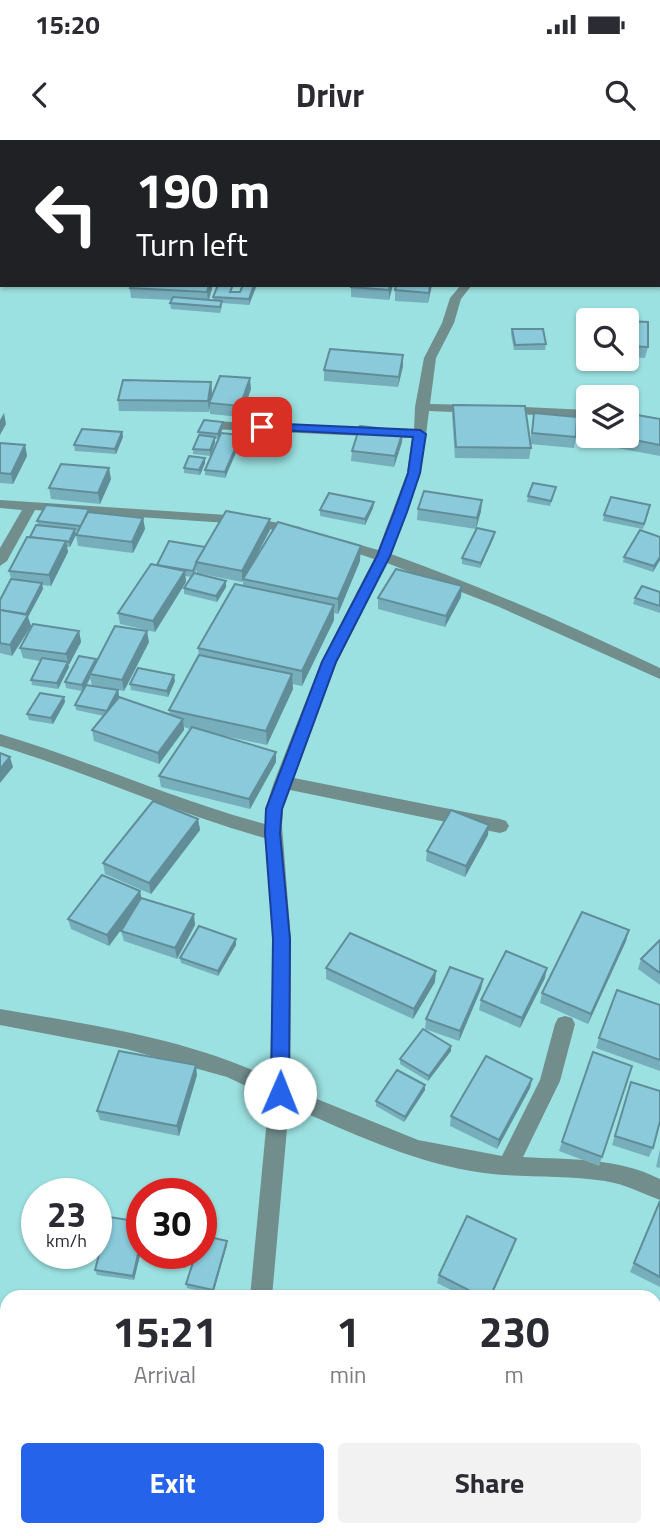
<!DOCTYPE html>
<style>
body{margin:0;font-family:"Titillium Web",sans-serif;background:#f2f2f3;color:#2b2b33;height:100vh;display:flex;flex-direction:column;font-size:26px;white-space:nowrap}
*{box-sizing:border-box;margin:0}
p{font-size:23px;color:#7c7c81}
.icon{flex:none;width:38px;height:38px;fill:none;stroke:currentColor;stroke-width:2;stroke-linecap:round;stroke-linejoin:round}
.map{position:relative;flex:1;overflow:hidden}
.side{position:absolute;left:0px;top:1150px;width:662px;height:247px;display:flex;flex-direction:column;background:#fff;border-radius:21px 21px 0 0;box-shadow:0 2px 5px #0004}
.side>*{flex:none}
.top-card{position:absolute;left:0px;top:0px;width:662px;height:147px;box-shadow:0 2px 5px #0004;background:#202124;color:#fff;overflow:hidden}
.controls{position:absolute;left:576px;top:168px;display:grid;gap:14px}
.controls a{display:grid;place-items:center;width:63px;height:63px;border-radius:7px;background:#fff;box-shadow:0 2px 5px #0004;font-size:35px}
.speed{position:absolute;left:21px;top:1038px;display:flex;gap:14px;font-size:35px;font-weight:700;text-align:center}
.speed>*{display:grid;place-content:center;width:91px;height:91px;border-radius:50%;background:#fff;box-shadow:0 2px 5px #0004;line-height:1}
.speed small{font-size:18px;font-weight:400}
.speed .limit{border:10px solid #d22;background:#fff;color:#111}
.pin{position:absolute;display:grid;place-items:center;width:60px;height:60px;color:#fff;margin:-30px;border-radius:14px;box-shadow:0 4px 10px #0006}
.me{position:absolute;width:77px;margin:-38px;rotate:1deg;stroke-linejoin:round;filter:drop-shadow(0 0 5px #0008)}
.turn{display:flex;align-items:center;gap:24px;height:147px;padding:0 21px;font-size:32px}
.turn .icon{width:91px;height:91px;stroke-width:2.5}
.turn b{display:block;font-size:49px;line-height:60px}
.eta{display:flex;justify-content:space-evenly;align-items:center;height:119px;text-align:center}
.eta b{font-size:42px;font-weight:700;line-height:49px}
.action{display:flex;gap:14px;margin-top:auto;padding:14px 21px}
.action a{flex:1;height:80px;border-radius:7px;background:#2563eb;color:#fff;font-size:28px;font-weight:700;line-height:80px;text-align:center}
.action a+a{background:#f2f2f3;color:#2b2b33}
.status{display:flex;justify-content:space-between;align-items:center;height:49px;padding:0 35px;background:#fff;direction:ltr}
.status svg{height:19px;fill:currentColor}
header{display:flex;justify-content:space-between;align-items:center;height:91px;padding:0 21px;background:#fff;font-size:32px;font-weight:700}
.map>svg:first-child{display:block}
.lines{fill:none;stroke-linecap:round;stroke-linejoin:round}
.minor{fill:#718d8c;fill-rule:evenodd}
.wall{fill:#77aebb}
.shaded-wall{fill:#618d99}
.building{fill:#8acada;stroke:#618d99;stroke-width:2}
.route{fill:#2563eb;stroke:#184099;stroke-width:2}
</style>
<div class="status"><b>15:20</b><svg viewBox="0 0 49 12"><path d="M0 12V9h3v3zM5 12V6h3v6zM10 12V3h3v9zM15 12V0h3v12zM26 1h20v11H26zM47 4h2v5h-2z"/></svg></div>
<header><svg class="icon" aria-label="back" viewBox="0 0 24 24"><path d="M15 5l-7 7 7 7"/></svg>Drivr<svg class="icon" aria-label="search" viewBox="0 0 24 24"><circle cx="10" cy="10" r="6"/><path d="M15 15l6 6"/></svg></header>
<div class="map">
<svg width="660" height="1396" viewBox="0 0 660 1396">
<rect width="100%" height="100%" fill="#9ce1e1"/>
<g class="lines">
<g class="minor">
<polygon points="430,0 440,0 442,2 431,2"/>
<rect x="0" y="104" width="2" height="7"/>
<path d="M461,145H472L461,159L454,183L436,218L430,264L477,265L483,269L477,273L429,271L421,333L391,414C483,447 572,486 660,528V539L497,466L387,423L337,522L294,638L500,679L506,681L509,686L506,691L500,693L290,650L283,669L282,686L291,801L290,948L418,1000L502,1016L540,940L555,884L558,878L565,876L572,878L575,884L560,941L523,1017C571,1020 616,1017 660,1039V1060C641,1053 625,1044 605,1041C560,1034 515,1039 471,1031C407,1020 348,991 289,966L272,1157H250L269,957L227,937L126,909L0,885V869C91,885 186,898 270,938L273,801L265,698C174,673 90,633 0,606V594C90,621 175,660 265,684V669L274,642L321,522L374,419L335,406L333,403L340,399L378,410L407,333L412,298L209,289L203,285L209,281L414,290L415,267L424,218L442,183L450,158Z"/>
<polygon points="505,266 588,270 588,278 501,273 501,267"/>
<polygon points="0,360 242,376 300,387 307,391 300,395 242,384 35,370 7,421 0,426 0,408 22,370 0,368"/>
<polygon points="215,1390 241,1390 239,1396 213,1396"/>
<polygon points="411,1390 448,1390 451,1396 414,1396"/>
</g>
</g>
<g class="wall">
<polygon points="351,145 393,145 389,160 351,157"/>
<polygon points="432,145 428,163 395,161 395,150"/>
<polygon points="256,147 249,165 222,163 222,167 220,173 171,169 170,163 172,160 131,158 130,148 212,149 209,160 214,161 213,157 232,152 240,152"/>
<polygon points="626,181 648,207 645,218 626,216"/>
<polygon points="512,189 546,204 545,210 514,210 511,194"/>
<polygon points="403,226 398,247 324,241 324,230"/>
<polygon points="211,242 212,252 210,261 251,249 241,277 210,274 210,265 209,272 119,271 118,260"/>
<polygon points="453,265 531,308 529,319 455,318 452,275"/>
<polygon points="534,273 576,297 574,308 530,304"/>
<polygon points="660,279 660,316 612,307 614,296"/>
<polygon points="223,288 218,299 215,299 215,303 210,316 193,314 193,309 199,295 198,292"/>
<polygon points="273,291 273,297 266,317 243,314 243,308"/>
<polygon points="122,292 123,297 116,314 75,311 74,305"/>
<polygon points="241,301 225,338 205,335 205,330"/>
<polygon points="402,302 394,327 351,321 352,311"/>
<polygon points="0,303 25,305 27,316 13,344 0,343"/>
<polygon points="205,318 205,323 200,335 184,333 184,328"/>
<polygon points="111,339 100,364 51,359 49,348"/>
<polygon points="556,347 550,366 527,362 528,356"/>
<polygon points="482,360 481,371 476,389 417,380 418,369"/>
<polygon points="374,362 373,368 365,385 320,376 320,370"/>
<polygon points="649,371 643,389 603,381 604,375"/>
<polygon points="89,372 143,378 145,389 133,413 78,406 76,395 78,391 75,391 76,395 70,407 67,407 68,412 51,446 42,445 43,449 28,477 31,486 12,516 0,513 0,460 11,439 9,431 30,397 38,386 37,381"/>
<polygon points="270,379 270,390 252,424 360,421 338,474 334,473 334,480 302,546 292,544 293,549 267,605 225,596 276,622 250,669 161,647 159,636 190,589 184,587 184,590 159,624 94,601 92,590 104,576 76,570 75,565 82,551 66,548 65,542 96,522 149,502 124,551 92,545 90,538 87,545 118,550 119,556 118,558 170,574 169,570 199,515 198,508 243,446 243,441 242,442 197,433 197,430 195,433 226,447 217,462 184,454 184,448 191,437 185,436 186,442 155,492 120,484 118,473 157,425 205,407"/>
<polygon points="494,397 480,428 462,424 462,418"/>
<polygon points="624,417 660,420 653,432 623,422"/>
<polygon points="660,452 660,473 633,464 635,458"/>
<polygon points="461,457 445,487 378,469 378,458"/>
<polygon points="79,491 81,502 68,525 69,527 58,549 32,545 31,540 40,521 23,518 20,508"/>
<polygon points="175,541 168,557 131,550 130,544"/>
<polygon points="64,557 65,562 53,584 29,580 27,574"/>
<polygon points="198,679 200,690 151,754 105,734 103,723"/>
<polygon points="488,695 465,737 426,721 427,711"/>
<polygon points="140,751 141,758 195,785 177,819 124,801 121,791 127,782 109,806 71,789 68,779"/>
<polygon points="629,790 626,801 588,884 540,863 542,853"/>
<polygon points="660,800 660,845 638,829 641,819"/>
<polygon points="236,805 218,836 181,823 180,818"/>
<polygon points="326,828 435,842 413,879 326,839"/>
<polygon points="545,838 520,888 479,870 481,860"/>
<polygon points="483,839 481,849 459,901 425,889 426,879"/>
<polygon points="660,865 660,931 596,908 599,898"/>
<polygon points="451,911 428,941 400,924 400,919"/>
<polygon points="632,926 599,1026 559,1011 562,1002"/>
<polygon points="197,935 179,996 100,980 97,971"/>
<polygon points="532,939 530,948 497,1009 450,986 451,976"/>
<polygon points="631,942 653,1008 649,1017 612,1005"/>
<polygon points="425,945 425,950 404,982 376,966 376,961"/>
<polygon points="660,1009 660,1028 656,1027"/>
<polygon points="660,1061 660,1147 630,1132"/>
<polygon points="142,1082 142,1107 134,1140 97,1135 95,1130"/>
<polygon points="227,1105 213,1154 187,1148 186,1144"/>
<polygon points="513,1108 491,1157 465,1157 437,1143 439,1135"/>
<polygon points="156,1113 190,1113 185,1128 156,1121 155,1117"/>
<polygon points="660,1291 660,1396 649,1396 637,1390 654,1390"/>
</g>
<g class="shaded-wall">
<polygon points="209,145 212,145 212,149 208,162 207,152"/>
<polygon points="254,145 256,145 256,147 249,165 249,159"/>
<polygon points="390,145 393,145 389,160 389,150"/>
<polygon points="430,145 432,145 428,163 429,153"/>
<polygon points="403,215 403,226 398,247 399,237"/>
<polygon points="250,238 251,249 241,277 240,266"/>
<polygon points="211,242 212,252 209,272 208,261"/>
<polygon points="4,273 6,284 0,295 0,280"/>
<polygon points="223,282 223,288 218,299 218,294"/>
<polygon points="273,291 273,297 266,317 266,311"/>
<polygon points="403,291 402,302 394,327 395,316"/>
<polygon points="122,292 123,297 116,314 115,309"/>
<polygon points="241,295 241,301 225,338 225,332"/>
<polygon points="215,297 215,303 210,316 210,310"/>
<polygon points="25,305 27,316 13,344 11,334"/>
<polygon points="205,318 205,323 200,335 199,330"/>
<polygon points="109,328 111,339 100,364 98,353"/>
<polygon points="482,360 481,371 476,389 477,378"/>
<polygon points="374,362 373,368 365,385 365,379"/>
<polygon points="143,378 145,389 133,413 132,402"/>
<polygon points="270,379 270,390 244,439 243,439 242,442 242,431"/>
<polygon points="75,389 76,395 70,407 69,402"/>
<polygon points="495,392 494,397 480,428 481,423"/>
<polygon points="66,401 68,412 51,446 49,435"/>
<polygon points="361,406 360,421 338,474 338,459"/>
<polygon points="660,417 660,420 653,432 654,426"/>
<polygon points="185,431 186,442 155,492 153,481"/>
<polygon points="226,441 226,447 217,462 216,456"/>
<polygon points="42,443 43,449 28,477 31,486 12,516 10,505 27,477 26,474"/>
<polygon points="462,446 461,457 445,487 446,476"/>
<polygon points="334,465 334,480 302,546 302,531"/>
<polygon points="79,491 81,502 69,525 66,514"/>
<polygon points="147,491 149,502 124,551 122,540"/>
<polygon points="96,519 97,525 90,534 90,538 83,551 82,545"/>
<polygon points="68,522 69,527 58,549 57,543"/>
<polygon points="292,534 293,549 267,605 266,591"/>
<polygon points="174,535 175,541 168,557 167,551"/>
<polygon points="118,550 119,556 108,576 107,571"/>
<polygon points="64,557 65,562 53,584 51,578"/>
<polygon points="183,579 184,590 159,624 158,613"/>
<polygon points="276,612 276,622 250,669 249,659"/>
<polygon points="10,617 13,627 0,643 0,629"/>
<polygon points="198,679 200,690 151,754 149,743"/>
<polygon points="489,685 488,695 465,737 466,726"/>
<polygon points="140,751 142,761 109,806 107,795"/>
<polygon points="194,774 195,785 177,819 175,808"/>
<polygon points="629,790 626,801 588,884 591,874"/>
<polygon points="236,799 236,805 218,836 218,831"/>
<polygon points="547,828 545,838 520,888 522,878"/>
<polygon points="436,831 435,842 413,879 414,869"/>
<polygon points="483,839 481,849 459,901 460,891"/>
<polygon points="451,906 451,911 428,941 429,936"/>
<polygon points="196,925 197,935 179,996 177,986"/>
<polygon points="532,939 530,948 497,1009 499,1000"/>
<polygon points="425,945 425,950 404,982 405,977"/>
<polygon points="142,1097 142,1107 134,1140 133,1136"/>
<polygon points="516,1099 513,1108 491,1157 490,1157"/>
<polygon points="227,1101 227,1105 213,1154 213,1150"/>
<polygon points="188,1113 190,1113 185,1128 184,1123"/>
<polygon points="138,1390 142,1390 141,1396 137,1396"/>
</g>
<g class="building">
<rect x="325" y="0" width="84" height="2"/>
<polygon points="649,0 660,0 660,12 660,2 648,2"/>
<polygon points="131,145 209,145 207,152 130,148"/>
<polygon points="218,145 233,145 230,152 240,152 243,145 254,145 249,159 213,157"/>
<polygon points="351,145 390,145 389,150 351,147"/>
<polygon points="396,145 430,145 429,153 395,150"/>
<polygon points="173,157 222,161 220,167 170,163"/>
<polygon points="594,178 623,180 594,180"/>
<polygon points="626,181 648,182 648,207 626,206"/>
<polygon points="512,189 543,189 546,204 515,205"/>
<polygon points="330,209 403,215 399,237 324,230"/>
<polygon points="220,236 250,238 240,266 209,263"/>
<polygon points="123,240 211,242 208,261 118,260"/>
<polygon points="453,265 525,266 531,308 456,307"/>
<polygon points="534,273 577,277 576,297 532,293"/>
<polygon points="626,273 660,279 660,305 614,296 626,296"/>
<polygon points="204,280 223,282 218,294 198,292"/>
<polygon points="360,286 403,291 395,316 352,311"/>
<polygon points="82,289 122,292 115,309 74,305"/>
<polygon points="250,289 273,291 266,311 243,308"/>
<polygon points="221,293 241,295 225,332 205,330"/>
<polygon points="199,295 215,297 210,310 193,309"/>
<polygon points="0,303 25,305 11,334 0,333"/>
<polygon points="189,316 205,318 199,330 184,328"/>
<polygon points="61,324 109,328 98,353 49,348"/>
<polygon points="533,343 556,347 551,361 528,356"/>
<polygon points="424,351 482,360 477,378 418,369"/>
<polygon points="329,353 374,362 365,379 320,370"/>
<polygon points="611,357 650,365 644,384 604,375"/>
<polygon points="46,365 89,369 81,386 37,381"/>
<polygon points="226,371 270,379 242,431 196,422"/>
<polygon points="88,372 143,378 132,402 76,395"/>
<polygon points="278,382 361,406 338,459 243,439"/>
<polygon points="36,385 75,389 69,402 30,397"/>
<polygon points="477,388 495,392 481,423 462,418"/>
<polygon points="640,390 660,397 660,417 654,426 624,417"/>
<polygon points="27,397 66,401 49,435 9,431"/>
<polygon points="169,401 205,407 196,422 196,424 193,431 157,425"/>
<polygon points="151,424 185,431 153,481 118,473"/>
<polygon points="396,429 462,446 446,476 378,458"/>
<polygon points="194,433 226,441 216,456 184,448"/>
<polygon points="11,439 42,443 26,474 0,470 0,460"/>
<polygon points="235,444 334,465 302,531 198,508"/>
<polygon points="642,446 660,452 660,466 635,458"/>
<polygon points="0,470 28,475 10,505 0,503"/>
<polygon points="33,484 79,491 66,514 20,508"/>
<polygon points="115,486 147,491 122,540 90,534"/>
<polygon points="199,515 292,534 266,591 169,570"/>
<polygon points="79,516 96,519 82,545 65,542"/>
<polygon points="42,518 68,522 57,543 31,540"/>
<polygon points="138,528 174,535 167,551 130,544"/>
<polygon points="86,545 118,550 107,571 75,565"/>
<polygon points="40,553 64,557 51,578 27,574"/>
<polygon points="119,557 183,579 158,613 92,590"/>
<polygon points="192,587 276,612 249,659 159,636"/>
<polygon points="0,613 10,617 0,629"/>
<polygon points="153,661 198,679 149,743 103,723"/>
<polygon points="451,670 489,685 466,726 427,711"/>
<polygon points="102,735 140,751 107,795 68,779"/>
<polygon points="141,758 194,774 175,808 121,791"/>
<polygon points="582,772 629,790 591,874 542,853"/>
<polygon points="199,786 236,799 218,831 180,818"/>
<polygon points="350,793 436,831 414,869 326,828"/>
<polygon points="660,800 660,833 641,819"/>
<polygon points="506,811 547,828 522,878 481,860"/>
<polygon points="450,827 483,839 460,891 426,879"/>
<polygon points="617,850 660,865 660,920 599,898"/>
<polygon points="423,889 451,906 429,936 400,919"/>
<polygon points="119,911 196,925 177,986 97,971"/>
<polygon points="593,912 632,926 602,1017 562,1002"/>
<polygon points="486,916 532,939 499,1000 451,976"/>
<polygon points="397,930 425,945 405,977 376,961"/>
<polygon points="631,942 660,951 660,981 653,1008 615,996"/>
<polygon points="660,1061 660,1137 634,1123"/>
<polygon points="467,1076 516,1099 490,1157 482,1157 439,1135"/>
<polygon points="109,1077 142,1082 142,1097 133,1136 95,1130"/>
<polygon points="201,1095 227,1101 213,1150 186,1144 196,1113 201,1113"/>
<polygon points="156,1113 188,1113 184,1123 155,1117"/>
<polygon points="656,1289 660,1291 660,1394 652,1390 654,1390 654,1292"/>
<polygon points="90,1390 138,1390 137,1396 88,1396"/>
<polygon points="304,1390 403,1390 413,1396 300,1396"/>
</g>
<polygon class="route" points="262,283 420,290 426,294 420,333 407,372 390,416 336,522 282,669 280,693 290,799 289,953 286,959 280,962 273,959 271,953 273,799 265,693 266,669 322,522 377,416 394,372 408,333 413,297 258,289 256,287"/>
</svg>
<div class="controls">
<a><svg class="icon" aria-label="search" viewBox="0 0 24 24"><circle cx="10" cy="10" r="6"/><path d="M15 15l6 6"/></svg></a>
<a><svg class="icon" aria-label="layers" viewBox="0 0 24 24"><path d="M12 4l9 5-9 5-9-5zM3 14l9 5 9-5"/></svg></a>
</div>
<div class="speed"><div>23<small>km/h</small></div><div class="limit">30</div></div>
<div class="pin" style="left:262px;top:287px;background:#d93025"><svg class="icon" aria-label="arrive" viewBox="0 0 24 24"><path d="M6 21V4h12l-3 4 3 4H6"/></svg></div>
<svg class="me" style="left:280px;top:953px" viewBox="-20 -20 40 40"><circle r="19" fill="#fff"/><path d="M0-13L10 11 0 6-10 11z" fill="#2563eb"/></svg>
<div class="top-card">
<div class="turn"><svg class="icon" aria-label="left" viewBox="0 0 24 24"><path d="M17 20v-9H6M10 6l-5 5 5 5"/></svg><div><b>190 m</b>Turn left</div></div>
</div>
<section class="side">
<div class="eta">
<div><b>15:21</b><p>Arrival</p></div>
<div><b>1</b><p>min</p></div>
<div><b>230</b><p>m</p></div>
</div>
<div class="action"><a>Exit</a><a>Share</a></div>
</section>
</div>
